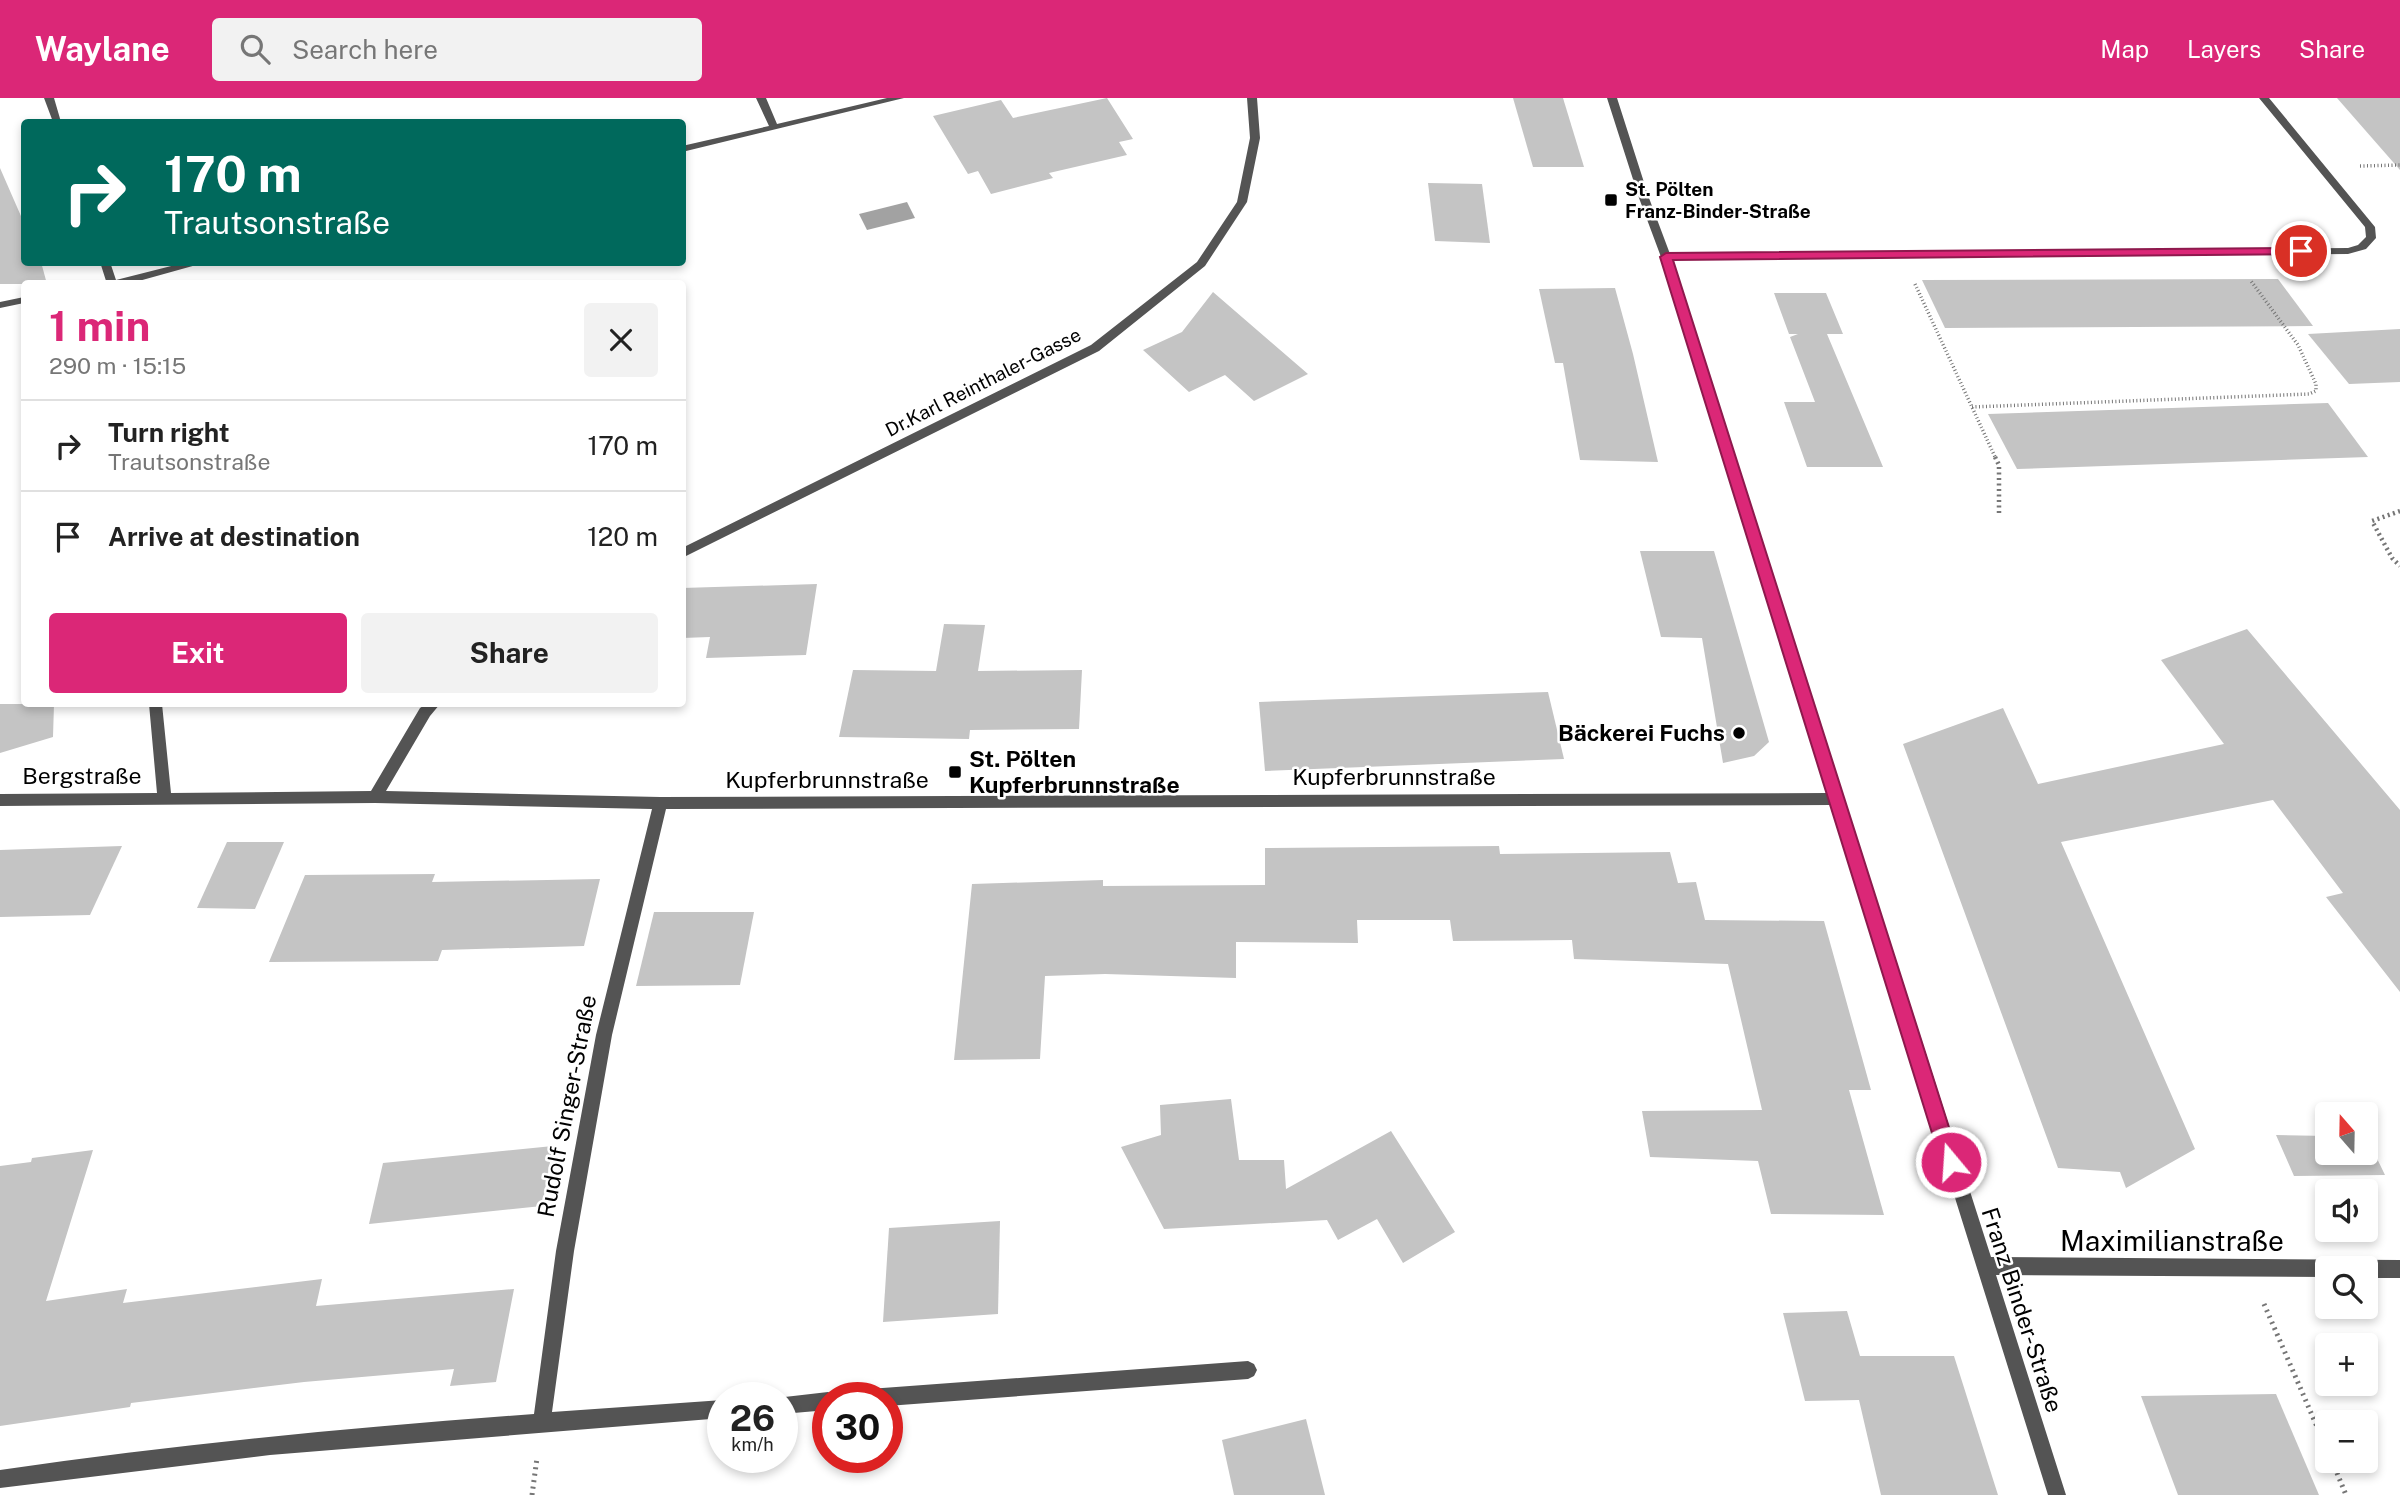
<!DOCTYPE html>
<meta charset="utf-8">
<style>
body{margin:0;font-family:"Public Sans",sans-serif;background:#f2f2f2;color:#222;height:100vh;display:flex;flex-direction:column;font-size:26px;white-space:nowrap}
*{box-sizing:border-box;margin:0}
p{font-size:23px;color:#767676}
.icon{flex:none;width:38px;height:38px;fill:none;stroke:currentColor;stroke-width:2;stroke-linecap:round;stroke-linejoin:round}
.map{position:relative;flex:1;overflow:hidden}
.side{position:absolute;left:21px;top:182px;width:665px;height:427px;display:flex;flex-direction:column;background:#fff;border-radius:7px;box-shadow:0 4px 10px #0003}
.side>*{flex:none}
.guide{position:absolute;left:21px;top:21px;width:665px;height:147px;border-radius:7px;box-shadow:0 4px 10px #0003;background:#00695c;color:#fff;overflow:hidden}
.needle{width:46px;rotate:340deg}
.fabs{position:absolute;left:2315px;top:1004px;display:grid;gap:14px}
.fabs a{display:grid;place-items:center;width:63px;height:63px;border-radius:7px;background:#fff;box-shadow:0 4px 10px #0003;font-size:35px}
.speed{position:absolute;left:707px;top:1284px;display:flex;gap:14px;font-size:35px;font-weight:700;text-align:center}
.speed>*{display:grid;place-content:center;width:91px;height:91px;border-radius:50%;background:#fff;box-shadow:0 4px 10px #0003;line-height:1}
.speed small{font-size:18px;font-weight:400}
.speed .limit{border:10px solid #d22;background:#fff;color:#111}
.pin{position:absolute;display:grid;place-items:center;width:60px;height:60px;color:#fff;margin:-30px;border:4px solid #fff;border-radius:50%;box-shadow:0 2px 7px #0007}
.me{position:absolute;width:77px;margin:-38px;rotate:342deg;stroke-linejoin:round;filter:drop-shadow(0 0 5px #0008)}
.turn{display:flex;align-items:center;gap:24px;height:147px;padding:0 28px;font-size:32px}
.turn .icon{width:91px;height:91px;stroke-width:2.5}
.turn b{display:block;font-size:49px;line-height:60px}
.round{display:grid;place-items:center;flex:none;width:74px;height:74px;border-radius:7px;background:#f2f2f2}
.overview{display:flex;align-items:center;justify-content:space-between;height:119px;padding:0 28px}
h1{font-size:42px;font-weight:700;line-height:52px;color:#db2777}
.cta{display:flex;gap:14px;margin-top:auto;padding:14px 28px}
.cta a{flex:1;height:80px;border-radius:7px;background:#db2777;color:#fff;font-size:28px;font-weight:700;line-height:80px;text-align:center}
.cta a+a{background:#f2f2f2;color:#222}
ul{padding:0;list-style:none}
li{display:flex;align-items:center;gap:21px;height:91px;padding:0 28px;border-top:2px solid #e0e0e0}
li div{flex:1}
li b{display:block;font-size:26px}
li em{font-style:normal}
header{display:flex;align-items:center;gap:42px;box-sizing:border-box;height:98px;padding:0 35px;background:#db2777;color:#fff}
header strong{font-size:33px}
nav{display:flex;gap:38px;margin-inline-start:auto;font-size:24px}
.search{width:490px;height:63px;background:#f2f2f2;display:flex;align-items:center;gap:18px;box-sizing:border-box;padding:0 24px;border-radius:7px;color:#767676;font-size:26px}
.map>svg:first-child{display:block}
.water{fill:#a2a2a2}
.building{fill:#c4c4c4}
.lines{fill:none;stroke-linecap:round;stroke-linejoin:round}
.path-far2{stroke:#767676;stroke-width:3.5;stroke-dasharray:1 2.5;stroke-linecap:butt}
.path-far1{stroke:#767676;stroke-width:4.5;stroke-dasharray:2 3.5;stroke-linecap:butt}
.path{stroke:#767676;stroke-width:5;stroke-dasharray:2 4.5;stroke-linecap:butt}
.minor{fill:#545454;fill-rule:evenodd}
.route{fill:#db2777;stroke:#8e194d;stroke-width:2}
.poi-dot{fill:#000;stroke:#fff;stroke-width:2.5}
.labels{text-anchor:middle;stroke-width:5;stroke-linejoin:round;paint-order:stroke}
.far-poi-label{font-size:19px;font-weight:bold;fill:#000;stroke:#fff;text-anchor:start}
.far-street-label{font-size:19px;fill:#000;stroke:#fff}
.poi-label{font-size:23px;font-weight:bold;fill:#000;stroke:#fff;text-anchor:end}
.street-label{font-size:23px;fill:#000;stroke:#fff}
.near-street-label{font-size:28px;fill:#000;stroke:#fff}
</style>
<header>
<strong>Waylane</strong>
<div class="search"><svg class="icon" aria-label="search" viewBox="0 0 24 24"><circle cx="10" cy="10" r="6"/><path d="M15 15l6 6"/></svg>Search here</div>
<nav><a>Map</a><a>Layers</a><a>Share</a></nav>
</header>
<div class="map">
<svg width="2400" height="1397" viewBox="0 0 2400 1397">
<rect width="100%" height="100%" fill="#fff"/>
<polygon class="water" points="907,104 915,120 867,132 859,116"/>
<g class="building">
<polygon points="1107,0 1133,41 1119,44 1127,57 1049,75 1053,80 991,96 978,73 968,76 933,18 1001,2 1013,20"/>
<polygon points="1513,0 1563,0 1584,69 1533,69"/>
<polygon points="2337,0 2400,0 2400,72"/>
<polygon points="0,70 24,125 24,164 41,164 47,186 0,186"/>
<polygon points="1428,85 1482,86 1490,145 1435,143"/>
<polygon points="2278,181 2313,228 1945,230 1922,182"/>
<polygon points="1615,190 1633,256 1658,364 1580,362 1563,265 1555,265 1539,191"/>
<polygon points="1213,194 1308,276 1254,303 1225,277 1189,294 1143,252 1182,234"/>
<polygon points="1774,195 1826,195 1843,236 1827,236 1883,369 1807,369 1784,304 1815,304 1790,239 1798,236 1789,236"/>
<polygon points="2400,231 2400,284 2349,286 2308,236"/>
<polygon points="2328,305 2368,359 2017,371 1988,316"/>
<polygon points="1640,453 1714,453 1769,644 1754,658 1723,665 1702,540 1661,539"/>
<polygon points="817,486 806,557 706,560 710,539 682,540 682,490"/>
<polygon points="944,526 985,527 978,573 1082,572 1079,631 970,632 969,641 839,639 853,572 936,573"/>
<polygon points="2247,531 2400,712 2400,894 2326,799 2343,795 2273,702 2061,744 2195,1051 2126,1090 2120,1074 2058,1070 1903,646 2003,610 2038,686 2224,646 2161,562"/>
<polygon points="1548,594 1564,661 1265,673 1259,604"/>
<polygon points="0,606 54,606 53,639 0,655"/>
<polygon points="227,744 284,744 255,811 197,810"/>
<polygon points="122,748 90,817 0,819 0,752"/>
<polygon points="1499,748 1500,756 1670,754 1678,785 1696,784 1705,822 1824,823 1871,992 1849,992 1884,1117 1771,1116 1758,1063 1650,1059 1642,1013 1762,1012 1728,866 1574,861 1572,842 1453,843 1450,822 1357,822 1358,845 1236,844 1236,880 1105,876 1045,878 1040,961 954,962 972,786 1103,782 1103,788 1265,787 1265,750"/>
<polygon points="435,776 432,784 600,781 584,848 442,852 438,863 269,864 305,777"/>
<polygon points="654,814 754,814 740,887 636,888"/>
<polygon points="1231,1001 1239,1062 1284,1062 1286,1091 1391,1033 1455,1134 1403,1165 1377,1121 1338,1142 1327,1122 1164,1131 1121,1049 1161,1037 1160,1007"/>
<polygon points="2276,1037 2328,1038 2328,1055 2366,1055 2366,1038 2385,1077 2294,1078"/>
<polygon points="553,1048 542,1108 369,1126 383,1065"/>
<polygon points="93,1052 46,1203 127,1191 123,1205 322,1181 316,1208 514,1191 496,1284 450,1288 454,1271 304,1284 131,1305 130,1309 0,1328 0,1068 31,1064 32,1060"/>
<polygon points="1000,1123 998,1216 883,1224 889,1130"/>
<polygon points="1847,1213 1860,1258 1954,1258 1998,1397 1881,1397 1859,1302 1805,1303 1783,1215"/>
<polygon points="2276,1296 2319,1397 2178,1397 2141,1298"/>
<polygon points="1306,1321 1325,1397 1234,1397 1222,1342"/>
</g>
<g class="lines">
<g class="path-far2">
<polyline points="2360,68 2400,67"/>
<polyline points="1915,186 1996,361"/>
<polyline points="1972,309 2309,296 2316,293 2316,286 2298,247 2251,183"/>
</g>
<g class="path-far1">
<polyline points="1995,359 1999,367 1999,418"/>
<polyline points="2400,413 2372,423 2392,460 2400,468"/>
</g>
<g class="path">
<polyline points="2264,1206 2328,1354"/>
<polyline points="2332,1363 2346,1397"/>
<polyline points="532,1397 537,1360"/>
</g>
<g class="minor">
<polygon points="44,0 54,0 61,24 53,24"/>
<polygon points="756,0 766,0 777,26 887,0 904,0 682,54 682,48 769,28"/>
<polygon points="1247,0 1257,0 1260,40 1247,104 1205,168 1099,253 682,460 682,450 1091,247 1197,164 1237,104 1250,40"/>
<path d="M1607,0H1617L1649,100L1670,156L2348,150L2358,147L2366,139L2365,129L2259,0H2269L2375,129L2376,140L2366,151L2348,156L1672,162L1991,1159L2400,1162V1180H2366V1171H2328V1179L1996,1177L2066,1397H2048L1832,707L666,711L612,937L574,1153L552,1314L723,1302V1320L270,1357L0,1390V1372C177,1346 355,1329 534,1316L556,1153L596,937L652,711L375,705L0,708V696L157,695L149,606H162L171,695L371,693L420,610L426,606H440L430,618L386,693L660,699L1828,695L1661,159L1639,100Z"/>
<polygon points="100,164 110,164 116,182 187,164 207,164 128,186 107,186"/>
<polygon points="24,199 24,205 0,210 0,204"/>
<polygon points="1248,1263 1254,1266 1257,1272 1254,1278 1248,1281 887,1308 887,1300 860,1300 863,1294 869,1291"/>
<polygon points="828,1294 834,1297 836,1300 828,1300 828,1312 782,1316 782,1300 776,1300"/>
</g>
</g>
<polygon class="route" points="2301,150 2307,153 2305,156 1673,162 1960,1064 1957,1071 1951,1073 1944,1071 1941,1064 1660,159 1666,155"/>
<g class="poi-dot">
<rect x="1604" y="95" width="14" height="14" rx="3.5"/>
<circle cx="1739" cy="635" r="7"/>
<rect x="948" y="667" width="14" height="14" rx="3.5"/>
</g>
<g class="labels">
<g class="far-poi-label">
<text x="1625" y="98">St. Pölten<tspan x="1625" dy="22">Franz-Binder-Straße</tspan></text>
</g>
<g class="far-street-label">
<text transform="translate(983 284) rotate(-27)" y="7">Dr.Karl Reinthaler-Gasse</text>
</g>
<g class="poi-label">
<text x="1725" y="643">Bäckerei Fuchs</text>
<text x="969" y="669" text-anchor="start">St. Pölten<tspan x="969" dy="26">Kupferbrunnstraße</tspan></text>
</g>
<g class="street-label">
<text x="82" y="686">Bergstraße</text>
<text x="1394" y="687">Kupferbrunnstraße</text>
<text x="827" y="690">Kupferbrunnstraße</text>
<text transform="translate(567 1008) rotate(-79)" y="8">Rudolf Singer-Straße</text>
<text transform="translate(2022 1212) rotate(72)" y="8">Franz Binder-Straße</text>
</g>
<g class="near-street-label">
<text x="2172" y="1153">Maximilianstraße</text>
</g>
</g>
</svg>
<div class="fabs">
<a><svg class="needle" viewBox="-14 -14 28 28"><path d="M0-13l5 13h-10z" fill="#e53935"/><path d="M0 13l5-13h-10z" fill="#767676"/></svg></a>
<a><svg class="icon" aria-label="sound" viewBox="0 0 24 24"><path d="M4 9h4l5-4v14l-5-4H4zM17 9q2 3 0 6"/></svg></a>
<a><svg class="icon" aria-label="search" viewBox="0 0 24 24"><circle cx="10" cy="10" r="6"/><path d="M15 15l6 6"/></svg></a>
<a>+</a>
<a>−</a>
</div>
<div class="speed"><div>26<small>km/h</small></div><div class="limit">30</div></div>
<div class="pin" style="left:2301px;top:153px;background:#d93025"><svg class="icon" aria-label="arrive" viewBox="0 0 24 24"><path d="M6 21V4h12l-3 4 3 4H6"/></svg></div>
<svg class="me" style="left:1951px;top:1064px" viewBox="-20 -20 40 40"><circle r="17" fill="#db2777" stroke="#fff" stroke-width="3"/><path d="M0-11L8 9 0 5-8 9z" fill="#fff"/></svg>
<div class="guide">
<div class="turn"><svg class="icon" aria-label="right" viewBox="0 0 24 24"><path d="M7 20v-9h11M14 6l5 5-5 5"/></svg><div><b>170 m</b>Trautsonstraße</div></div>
</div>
<section class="side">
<div class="overview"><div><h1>1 min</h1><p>290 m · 15:15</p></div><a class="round"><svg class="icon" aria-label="close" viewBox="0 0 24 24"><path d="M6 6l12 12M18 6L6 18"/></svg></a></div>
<ul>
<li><svg class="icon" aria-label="right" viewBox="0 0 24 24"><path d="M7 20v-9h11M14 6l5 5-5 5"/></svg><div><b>Turn right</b><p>Trautsonstraße</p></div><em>170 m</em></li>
<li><svg class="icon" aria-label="arrive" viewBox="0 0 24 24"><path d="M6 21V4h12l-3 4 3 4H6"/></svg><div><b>Arrive at destination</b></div><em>120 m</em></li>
</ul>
<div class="cta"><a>Exit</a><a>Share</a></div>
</section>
</div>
